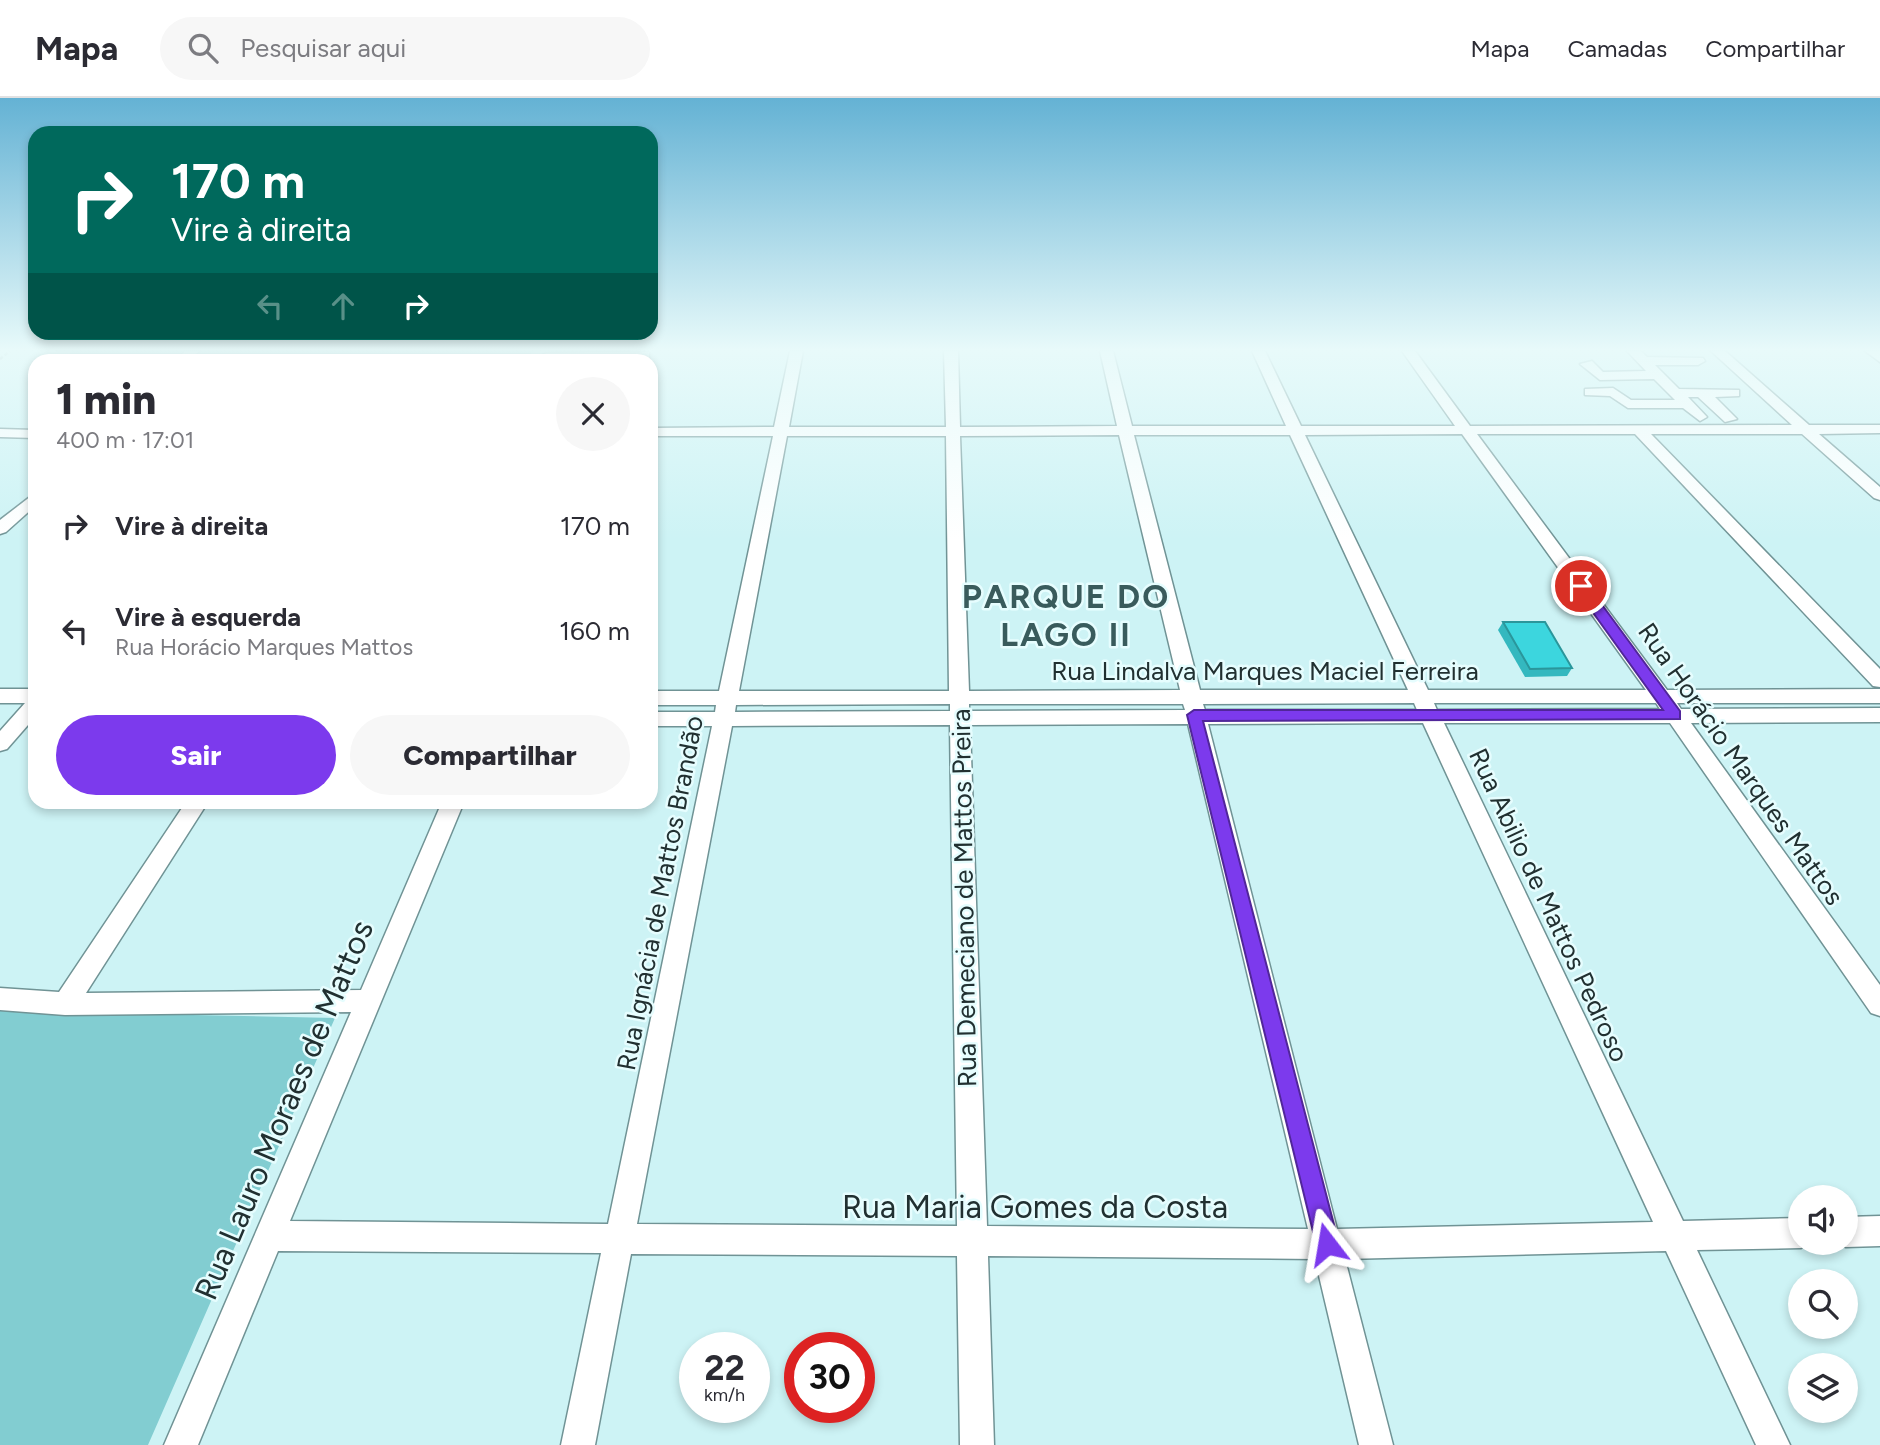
<!DOCTYPE html>
<html lang="pt">
<meta charset="utf-8">
<style>
body{margin:0;font-family:Figtree,sans-serif;background:#f7f7f7;color:#2b2b33;height:100vh;display:flex;flex-direction:column;font-size:26px;white-space:nowrap}
*{box-sizing:border-box;margin:0}
p{font-size:23px;color:#7c7c81}
.icon{flex:none;width:38px;height:38px;fill:none;stroke:currentColor;stroke-width:2;stroke-linecap:round;stroke-linejoin:round}
.map{position:relative;flex:1;overflow:hidden}
.drawer{position:absolute;left:28px;top:256px;width:630px;height:455px;display:flex;flex-direction:column;background:#fff;border-radius:21px;box-shadow:0 4px 10px #0003}
.drawer>*{flex:none}
.guide{position:absolute;left:28px;top:28px;width:630px;height:214px;border-radius:21px;box-shadow:0 4px 10px #0003;background:#00695c;color:#fff;overflow:hidden}
.buttons{position:absolute;left:1788px;top:1087px;display:grid;gap:14px}
.buttons a{display:grid;place-items:center;width:70px;height:70px;border-radius:50%;background:#fff;box-shadow:0 4px 10px #0003;font-size:35px}
.speed{position:absolute;left:679px;top:1234px;display:flex;gap:14px;font-size:35px;font-weight:700;text-align:center}
.speed>*{display:grid;place-content:center;width:91px;height:91px;border-radius:50%;background:#fff;box-shadow:0 4px 10px #0003;line-height:1}
.speed small{font-size:18px;font-weight:400}
.speed .limit{border:10px solid #d22;background:#fff;color:#111}
.pin{position:absolute;display:grid;place-items:center;width:60px;height:60px;color:#fff;margin:-30px;border:4px solid #fff;border-radius:50%;box-shadow:0 2px 7px #0007}
.me{position:absolute;width:77px;margin:-38px;rotate:346deg;stroke-linejoin:round;filter:drop-shadow(0 0 5px #0008)}
.turn{display:flex;align-items:center;gap:24px;height:147px;padding:0 28px;font-size:32px}
.turn .icon{width:91px;height:91px;stroke-width:2.5}
.turn b{display:block;font-size:49px;line-height:60px}
.lanes{display:flex;align-items:center;height:66px;padding:0 28px;background:#0003;justify-content:center;gap:35px;direction:ltr}
.lanes .off{opacity:.35}
.round{display:grid;place-items:center;flex:none;width:74px;height:74px;border-radius:37px;background:#f7f7f7}
.overview{display:flex;align-items:center;justify-content:space-between;height:119px;padding:0 28px}
h1{font-size:42px;font-weight:800;line-height:52px}
.cta{display:flex;gap:14px;margin-top:auto;padding:14px 28px}
.cta a{flex:1;height:80px;border-radius:42px;background:#7c3aed;color:#fff;font-size:28px;font-weight:800;line-height:80px;text-align:center}
.cta a+a{background:#f7f7f7;color:#2b2b33}
ul{padding:0;list-style:none}
li{display:flex;align-items:center;gap:21px;height:105px;padding:0 28px}
li div{flex:1}
li b{display:block;font-size:26px}
li em{font-style:normal}
header{display:flex;align-items:center;gap:42px;box-sizing:border-box;height:98px;padding:0 35px;background:#fff;border-bottom:2px solid #e1e1e2}
header strong{font-size:33px}
nav{display:flex;gap:38px;margin-inline-start:auto;font-size:24px}
.search{width:490px;height:63px;background:#f7f7f7;display:flex;align-items:center;gap:18px;box-sizing:border-box;padding:0 24px;border-radius:38px;color:#7c7c81;font-size:26px}
.map>svg:first-child{display:block}
.green{fill:#82cdd1}
.lines{fill:none;stroke-linecap:round;stroke-linejoin:round}
.minor-casing{stroke:#709395;stroke-width:3}
.path{stroke:#728c8d;stroke-width:2.5;stroke-dasharray:3.5 2.5;stroke-linecap:butt}
.minor{fill:#fff;fill-rule:evenodd}
.wall{fill:#34b8bf}
.building{fill:#3cd6de;stroke:#2a969b;stroke-width:2}
.route{fill:#7c3aed;stroke:#51269a;stroke-width:2}
.labels{text-anchor:middle;stroke-width:5;stroke-linejoin:round;paint-order:stroke}
.street-label{font-size:26px;fill:#213031;stroke:#e6fdfe}
.near-street-label{font-size:32px;fill:#213031;stroke:#e6fdfe}
.district-label{font-size:33px;font-weight:bold;letter-spacing:2px;fill:#395b5c;stroke:#e6fdfe}
</style>
<header>
<strong>Mapa</strong>
<div class="search"><svg class="icon" aria-label="search" viewBox="0 0 24 24"><circle cx="10" cy="10" r="6"/><path d="M15 15l6 6"/></svg>Pesquisar aqui</div>
<nav><a>Mapa</a><a>Camadas</a><a>Compartilhar</a></nav>
</header>
<div class="map">
<svg width="1880" height="1347" viewBox="0 0 1880 1347">
<rect width="100%" height="100%" fill="#cdf3f5"/>
<g class="green">
<polygon points="71,253 534,253 523,262 67,262"/>
<polygon points="0,905 93,915 335,920 148,1347 0,1347"/>
</g>
<g class="lines">
<g class="minor-casing">
<g id="minor">
<polygon points="185,253 199,253 190,262 177,262"/>
<path d="M790,253H803L789,329H946L944,253H958L960,329L1117,328L1100,253H1113L1132,328H1286L1252,253H1265L1301,328H1455L1402,253H1415L1470,328L1792,327L1711,253H1725L1809,327H1880V335L1819,336L1880,389V402L1874,400L1802,336H1651L1880,571V589L1873,588L1635,336H1477L1667,592L1880,591V605H1677L1681,611L1880,610V624L1691,625L1880,887V918L1871,915L1670,625H1444L1683,1123L1801,1120V1144H1812L1801,1150L1697,1152L1790,1347H1756L1666,1153L1345,1161L1393,1347H1359L1315,1161L988,1158L994,1347H960L957,1158L631,1156L595,1347H561L601,1155L278,1153L198,1347H164L351,914L65,917L0,912V890L59,894L186,704H208L86,895L361,892L442,704H464L290,1123L608,1126L712,628H651V614H715L716,607H651V593H719L773,338H651V330L774,329ZM1462,336L1646,592H1428L1305,337ZM1119,337L1180,592L969,593L960,338ZM1134,337H1290L1408,592H1200ZM787,338H946L949,593H739ZM1414,605L1417,612H1205L1203,606ZM1434,605H1656L1660,611L1437,612ZM950,606V613L735,614L736,607ZM969,606H1183L1185,612L969,613ZM1423,625L1653,1124L1337,1131L1208,626ZM1188,626L1308,1131L987,1128L970,627ZM950,627L957,1128L637,1126L732,628Z"/>
<polygon points="1627,253 1641,253 1647,259 1703,260 1705,263 1698,267 1655,267 1679,291 1739,292 1739,298 1715,299 1737,321 1725,324 1698,299 1688,299 1707,319 1700,323 1683,310 1628,310 1610,298 1585,297 1585,291 1613,290 1631,302 1675,302 1654,281 1600,282 1580,266 1592,263 1603,274 1646,273"/>
<polygon points="1865,253 1880,253 1880,264"/>
<polygon points="649,254 649,260 644,261 544,262 539,259 546,255"/>
<polygon points="0,331 35,332 35,340 0,339"/>
<polygon points="35,395 35,408 6,434 0,436 0,422"/>
<polygon points="0,591 35,591 35,619 7,651 0,653 0,633 25,605 0,605"/>
<polygon points="1880,1118 1880,1148 1846,1149 1835,1145 1846,1144 1846,1119"/>
</g>
</g>
<polyline class="path" points="0,261 10,253"/>
<use href="#minor" class="minor"/>
</g>
<polygon class="wall" points="1503,524 1572,570 1567,578 1525,579 1498,532"/>
<polygon class="building" points="1503,524 1545,524 1572,570 1530,571"/>
<linearGradient id="sky" x2="0" y2="1"><stop stop-color="#64b2d4"/><stop offset="0.57" stop-color="#e8fafa"/><stop offset="1" stop-color="#e8fafa" stop-opacity="0"/></linearGradient>
<rect width="1880" height="442" fill="url(#sky)"/>
<polygon class="route" points="1576,485 1586,485 1680,613 1680,621 1203,623 1339,1146 1335,1154 1327,1158 1319,1154 1316,1146 1187,617 1194,612 1663,612 1576,491"/>
<g class="labels">
<g class="street-label">
<text x="1265" y="582">Rua Lindalva Marques Maciel Ferreira</text>
<text transform="translate(1741 666) rotate(55)" y="9">Rua Horácio Marques Mattos</text>
<text transform="translate(660 795) rotate(-79)" y="9">Rua Ignácia de Mattos Brandão</text>
<text transform="translate(964 800) rotate(-91)" y="9">Rua Demeciano de Mattos Preira</text>
<text transform="translate(1549 807) rotate(65)" y="9">Rua Abilio de Mattos Pedroso</text>
</g>
<g class="near-street-label">
<text transform="translate(284 1012) rotate(-67)" y="11">Rua Lauro Moraes de Mattos</text>
<text x="1035" y="1120">Rua Maria Gomes da Costa</text>
</g>
<g class="district-label">
<text x="1066" y="510">PARQUE DO<tspan x="1066" dy="38">LAGO II</tspan></text>
</g>
</g>
</svg>
<div class="buttons">
<a><svg class="icon" aria-label="sound" viewBox="0 0 24 24"><path d="M4 9h4l5-4v14l-5-4H4zM17 9q2 3 0 6"/></svg></a>
<a><svg class="icon" aria-label="search" viewBox="0 0 24 24"><circle cx="10" cy="10" r="6"/><path d="M15 15l6 6"/></svg></a>
<a><svg class="icon" aria-label="layers" viewBox="0 0 24 24"><path d="M12 4l9 5-9 5-9-5zM3 14l9 5 9-5"/></svg></a>
</div>
<div class="speed"><div>22<small>km/h</small></div><div class="limit">30</div></div>
<div class="pin" style="left:1581px;top:488px;background:#d93025"><svg class="icon" aria-label="arrive" viewBox="0 0 24 24"><path d="M6 21V4h12l-3 4 3 4H6"/></svg></div>
<svg class="me" style="left:1327px;top:1146px" viewBox="-20 -20 40 40"><path d="M0-17L14 15 0 8-14 15z" fill="#7c3aed" stroke="#fff" stroke-width="4"/></svg>
<div class="guide">
<div class="turn"><svg class="icon" aria-label="right" viewBox="0 0 24 24"><path d="M7 20v-9h11M14 6l5 5-5 5"/></svg><div><b>170 m</b>Vire à direita</div></div>
<div class="lanes"><svg class="icon off" aria-label="left" viewBox="0 0 24 24"><path d="M17 20v-9H6M10 6l-5 5 5 5"/></svg><svg class="icon off" aria-label="ahead" viewBox="0 0 24 24"><path d="M12 20V5M6 11l6-6 6 6"/></svg><svg class="icon" aria-label="right" viewBox="0 0 24 24"><path d="M7 20v-9h11M14 6l5 5-5 5"/></svg></div>
</div>
<section class="drawer">
<div class="overview"><div><h1>1 min</h1><p>400 m · 17:01</p></div><a class="round"><svg class="icon" aria-label="close" viewBox="0 0 24 24"><path d="M6 6l12 12M18 6L6 18"/></svg></a></div>
<ul>
<li><svg class="icon" aria-label="right" viewBox="0 0 24 24"><path d="M7 20v-9h11M14 6l5 5-5 5"/></svg><div><b>Vire à direita</b></div><em>170 m</em></li>
<li><svg class="icon" aria-label="left" viewBox="0 0 24 24"><path d="M17 20v-9H6M10 6l-5 5 5 5"/></svg><div><b>Vire à esquerda</b><p>Rua Horácio Marques Mattos</p></div><em>160 m</em></li>
</ul>
<div class="cta"><a>Sair</a><a>Compartilhar</a></div>
</section>
</div>
